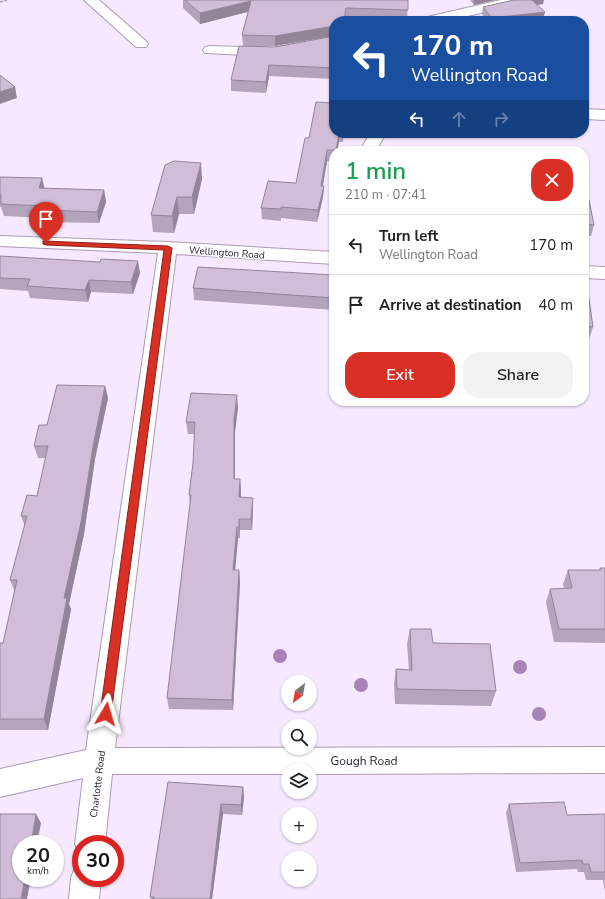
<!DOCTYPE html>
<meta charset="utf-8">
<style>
body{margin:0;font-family:"Nunito Sans",sans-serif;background:#f2f2f2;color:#222;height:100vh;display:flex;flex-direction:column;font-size:15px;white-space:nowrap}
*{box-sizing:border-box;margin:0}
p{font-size:13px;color:#767676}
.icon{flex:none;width:22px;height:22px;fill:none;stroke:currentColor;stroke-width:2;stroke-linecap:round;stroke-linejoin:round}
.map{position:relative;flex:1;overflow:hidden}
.sheet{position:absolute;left:329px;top:146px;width:260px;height:260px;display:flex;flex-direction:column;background:#fff;border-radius:16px;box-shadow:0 1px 3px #0004}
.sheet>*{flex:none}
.banner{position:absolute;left:329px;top:16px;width:260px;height:122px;border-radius:16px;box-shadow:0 1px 3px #0004;background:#1a4fa0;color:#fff;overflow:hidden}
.needle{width:26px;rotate:211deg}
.controls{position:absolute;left:281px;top:675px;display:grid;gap:8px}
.controls a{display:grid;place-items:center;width:36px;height:36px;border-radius:50%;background:#fff;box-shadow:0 1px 3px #0004;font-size:20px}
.speed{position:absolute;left:12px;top:835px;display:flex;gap:8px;font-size:20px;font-weight:700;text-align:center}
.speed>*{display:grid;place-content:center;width:52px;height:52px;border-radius:50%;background:#fff;box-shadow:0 1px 3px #0004;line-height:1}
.speed small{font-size:10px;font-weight:400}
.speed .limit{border:6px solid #d22;background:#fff;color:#111}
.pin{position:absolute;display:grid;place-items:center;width:34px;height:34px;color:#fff;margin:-41px -17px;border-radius:50% 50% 50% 0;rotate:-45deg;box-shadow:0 0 4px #0007}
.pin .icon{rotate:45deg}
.me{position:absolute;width:44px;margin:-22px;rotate:7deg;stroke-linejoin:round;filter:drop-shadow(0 0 3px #0008)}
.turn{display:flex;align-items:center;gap:14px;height:84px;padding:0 16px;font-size:18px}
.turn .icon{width:52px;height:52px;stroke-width:2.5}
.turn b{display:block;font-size:28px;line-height:34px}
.lanes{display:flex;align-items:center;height:38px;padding:0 16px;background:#0003;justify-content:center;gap:20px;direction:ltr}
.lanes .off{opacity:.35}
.round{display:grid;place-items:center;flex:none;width:42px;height:42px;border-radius:16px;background:#f2f2f2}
.summary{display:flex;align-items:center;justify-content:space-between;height:68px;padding:0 16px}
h1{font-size:24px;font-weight:600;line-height:30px;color:#1e9e55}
.action{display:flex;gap:8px;margin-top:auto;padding:8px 16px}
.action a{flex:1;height:46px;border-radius:16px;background:#d93025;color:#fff;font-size:16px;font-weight:600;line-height:46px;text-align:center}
.action a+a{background:#f2f2f2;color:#222}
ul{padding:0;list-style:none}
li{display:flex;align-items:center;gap:12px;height:60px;padding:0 16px;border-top:1px solid #e0e0e0}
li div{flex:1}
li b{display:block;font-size:15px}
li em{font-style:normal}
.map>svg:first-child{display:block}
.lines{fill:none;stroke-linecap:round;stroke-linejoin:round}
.minor-casing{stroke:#ab9ab4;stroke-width:2}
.path{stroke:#a297a8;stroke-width:1.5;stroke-dasharray:3 1.5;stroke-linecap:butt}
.minor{fill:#fff;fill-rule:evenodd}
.tree{fill:#a883b9}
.wall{fill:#b3a3bb}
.shaded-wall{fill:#928598}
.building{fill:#d0bed9;stroke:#928598}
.route{fill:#d93025;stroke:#8d1f18}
.labels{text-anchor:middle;stroke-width:3;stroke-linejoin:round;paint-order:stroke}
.street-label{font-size:10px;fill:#2b242f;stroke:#fff}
.near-street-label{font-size:12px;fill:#2b242f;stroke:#fff}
</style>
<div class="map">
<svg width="605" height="899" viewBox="0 0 605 899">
<rect width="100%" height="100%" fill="#f6e8fe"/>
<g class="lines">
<g class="minor-casing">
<g id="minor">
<polygon points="84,0 99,0 146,41 148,44 146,47 136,47"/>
<polygon points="501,0 515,0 517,2 515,5 446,21 421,21 423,18"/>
<polygon points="210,46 268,48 273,49 275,52 273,55 268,56 205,53 203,50 205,47"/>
<polygon points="584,109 605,110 605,120 584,119"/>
<polygon points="370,133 386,133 376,151 360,151"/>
<polygon points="0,236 168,242 334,252 334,264 176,254 115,748 605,747 605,773 310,774 310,770 288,770 288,774 112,774 105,844 81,844 81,855 75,844 83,778 0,797 0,769 86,750 158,253 0,246"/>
<polygon points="584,266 605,267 605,279 584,278"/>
<polygon points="81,865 81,878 101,878 99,899 69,899 71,878 75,867"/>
</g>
</g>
<polyline class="path" points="0,2 7,0"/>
<use href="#minor" class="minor"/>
</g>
<g class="tree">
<circle cx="280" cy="656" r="7"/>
<circle cx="520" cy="667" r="7"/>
<circle cx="361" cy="685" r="7"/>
<circle cx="539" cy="714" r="7"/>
</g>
<g class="wall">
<polygon points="183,0 408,0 407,20 345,18 345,21 334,21 275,46 243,46 242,35 248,12 200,24 183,8"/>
<polygon points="470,0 495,0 474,5"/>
<polygon points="543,4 537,5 545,12 543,19 529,21 487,21 482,14 483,7"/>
<polygon points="334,36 334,79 269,76 266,93 231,91 231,80 275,47"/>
<polygon points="334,133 344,133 343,142 339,142 337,151 334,151 334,162 327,161 323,186 324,186 323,197 317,222 281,218 281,221 262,219 261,208 296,183"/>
<polygon points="0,177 44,188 104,190 106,202 99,223 47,222 47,218 4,216 1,207 0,207"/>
<polygon points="202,179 194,214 179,214 174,233 153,232 151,215"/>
<polygon points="584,199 594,225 591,236 584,236"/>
<polygon points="0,256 140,273 133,294 91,292 88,302 30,298 28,291 0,289"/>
<polygon points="334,275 334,310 194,300 193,288"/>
<polygon points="584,285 593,327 589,339 584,338"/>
<polygon points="105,386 108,398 95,459 84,534 69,604 71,609 48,730 0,730 0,643 3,643 15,592 10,580 25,526 21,516 37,496 46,458 38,458 34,446 47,425"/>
<polygon points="238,407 235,432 235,479 240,479 241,491 241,497 253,510 252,530 240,530 240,538 238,538 235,570 239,570 240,582 233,710 169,709 167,698 190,505 189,495 193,463 194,434 188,434 186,422"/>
<polygon points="600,568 605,568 605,643 554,642 546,602 550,589 564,588 563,584 568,570 599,570"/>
<polygon points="410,629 433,643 496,691 491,706 395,704 394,684 396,669 409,670 407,644"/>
<polygon points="168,782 243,787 244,797 242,815 223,814 212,899 151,899 150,897"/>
<polygon points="509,804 567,815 605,814 605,892 603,880 586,880 584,872 578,872 577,869 516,872 506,813"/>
</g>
<g class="shaded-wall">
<polygon points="474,0 495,0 474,5"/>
<polygon points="530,0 544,0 543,4 529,6"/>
<polygon points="251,1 251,11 200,24 200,13"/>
<polygon points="545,12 543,19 529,21 491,21 492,18"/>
<polygon points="334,26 334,36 275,46 275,36"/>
<polygon points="269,65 269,76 266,93 266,82"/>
<polygon points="15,87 17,98 0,104 0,92"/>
<polygon points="339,133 339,142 337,151 336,151"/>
<polygon points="327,150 327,161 321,195 324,186 323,197 317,222 318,210"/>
<polygon points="201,163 202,179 194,214 192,197"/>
<polygon points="42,178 45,190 39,188"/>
<polygon points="104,190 106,202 99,223 97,212"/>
<polygon points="177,197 179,214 174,233 172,216"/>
<polygon points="138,261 140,273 133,294 131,282"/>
<polygon points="89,280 91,292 88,302 85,290"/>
<polygon points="105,386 108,398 95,459 84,534 69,604 71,609 48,730 44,719 64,598 93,447"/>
<polygon points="237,395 238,407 235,432 235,491 234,479 234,420"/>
<polygon points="240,479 241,491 240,509 239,497"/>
<polygon points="253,498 253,510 252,530 251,519"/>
<polygon points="239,519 240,530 240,538 239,527"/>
<polygon points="237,527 238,538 234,582 233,570"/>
<polygon points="239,570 240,582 233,710 232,700"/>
<polygon points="243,787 244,797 242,815 241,805"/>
<polygon points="221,804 223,814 212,899 210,899"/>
<polygon points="36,814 41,823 37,844 31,844"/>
<polygon points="25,878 31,878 27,899 21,899"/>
</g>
<g class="building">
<polygon points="185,0 408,0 408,10 346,8 344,21 334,21 334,26 275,36 242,35 251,1 200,13"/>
<polygon points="514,0 532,0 545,12 492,18 483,7"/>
<polygon points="334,36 334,68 269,65 266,82 231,80 239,46 275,47"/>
<polygon points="0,75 15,87 0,92"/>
<polygon points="316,102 334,103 334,133 339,133 336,150 327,150 321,186 324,186 318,210 281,207 281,209 261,208 268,181 296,183 305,138 309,138"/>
<polygon points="174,161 201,163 192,197 177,197 172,216 151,215 165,165"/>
<polygon points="0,177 42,178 39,188 104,190 97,212 45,210 46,206 1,204 1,195 0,195"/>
<polygon points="584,199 589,200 594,225 584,224"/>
<polygon points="0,256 100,262 101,259 138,261 131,282 89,280 85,290 27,286 30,279 0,278"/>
<polygon points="198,267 334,275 334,298 193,288"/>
<polygon points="584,285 587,285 593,327 584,326"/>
<polygon points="57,385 105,386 93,447 81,522 64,598 67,598 44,719 0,719 0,643 3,643 17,580 10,580 27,516 21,516 27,495 37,496 48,446 34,446 39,425 47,425"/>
<polygon points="191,393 237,395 234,420 234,479 240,479 239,497 253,498 251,519 239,519 239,527 237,527 233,570 239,570 232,700 167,698 191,495 189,495 193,463 195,422 186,422"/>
<polygon points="600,568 605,568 605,629 559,629 550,589 572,588 568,570 601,570"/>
<polygon points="410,629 431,629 433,643 490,644 496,691 397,689 396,669 412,670"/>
<polygon points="168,782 243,787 241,805 221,804 210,899 154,899 154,897 150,897"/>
<polygon points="564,802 567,815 605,814 605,872 591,872 589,864 583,864 582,860 520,863 509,804"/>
<polygon points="0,814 36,814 31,844 21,844 21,878 25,878 21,899 0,899"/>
</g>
<polygon class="route" points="43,241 168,246 172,248 111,714 110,718 106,720 102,718 100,714 164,250 46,245 43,244"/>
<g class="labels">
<g class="street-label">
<text transform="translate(227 252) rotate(4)" y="4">Wellington Road</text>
<text transform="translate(97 784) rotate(-83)" y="4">Charlotte Road</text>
</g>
<g class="near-street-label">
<text x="364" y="765">Gough Road</text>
</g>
</g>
</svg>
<div class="controls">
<a><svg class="needle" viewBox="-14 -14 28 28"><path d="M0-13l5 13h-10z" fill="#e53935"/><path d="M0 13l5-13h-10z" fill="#767676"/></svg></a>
<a><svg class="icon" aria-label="search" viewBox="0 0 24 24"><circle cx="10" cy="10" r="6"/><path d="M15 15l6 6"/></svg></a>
<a><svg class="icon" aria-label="layers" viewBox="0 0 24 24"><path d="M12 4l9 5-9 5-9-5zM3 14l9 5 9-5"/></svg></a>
<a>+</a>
<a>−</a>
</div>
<div class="speed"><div>20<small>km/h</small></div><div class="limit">30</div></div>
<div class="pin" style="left:46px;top:243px;background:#d93025"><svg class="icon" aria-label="arrive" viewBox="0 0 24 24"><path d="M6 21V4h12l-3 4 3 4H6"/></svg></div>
<svg class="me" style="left:106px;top:714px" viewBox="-20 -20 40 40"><path d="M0-17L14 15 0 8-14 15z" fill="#d93025" stroke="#fff" stroke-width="4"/></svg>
<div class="banner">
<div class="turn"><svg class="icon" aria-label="left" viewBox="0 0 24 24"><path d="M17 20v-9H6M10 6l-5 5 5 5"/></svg><div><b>170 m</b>Wellington Road</div></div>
<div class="lanes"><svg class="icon" aria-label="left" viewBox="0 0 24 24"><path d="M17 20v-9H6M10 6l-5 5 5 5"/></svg><svg class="icon off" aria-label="ahead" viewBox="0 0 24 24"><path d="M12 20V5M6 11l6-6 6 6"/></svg><svg class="icon off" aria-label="right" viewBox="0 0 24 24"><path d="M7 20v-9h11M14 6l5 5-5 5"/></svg></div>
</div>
<section class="sheet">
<div class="summary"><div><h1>1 min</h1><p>210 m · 07:41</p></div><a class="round" style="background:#d93025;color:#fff"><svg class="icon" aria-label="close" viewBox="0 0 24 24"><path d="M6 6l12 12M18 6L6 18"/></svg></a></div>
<ul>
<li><svg class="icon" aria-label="left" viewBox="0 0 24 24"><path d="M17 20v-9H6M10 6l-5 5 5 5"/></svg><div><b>Turn left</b><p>Wellington Road</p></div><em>170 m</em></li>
<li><svg class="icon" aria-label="arrive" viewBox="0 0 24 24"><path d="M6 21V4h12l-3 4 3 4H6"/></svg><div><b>Arrive at destination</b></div><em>40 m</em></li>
</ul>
<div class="action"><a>Exit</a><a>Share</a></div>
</section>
</div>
